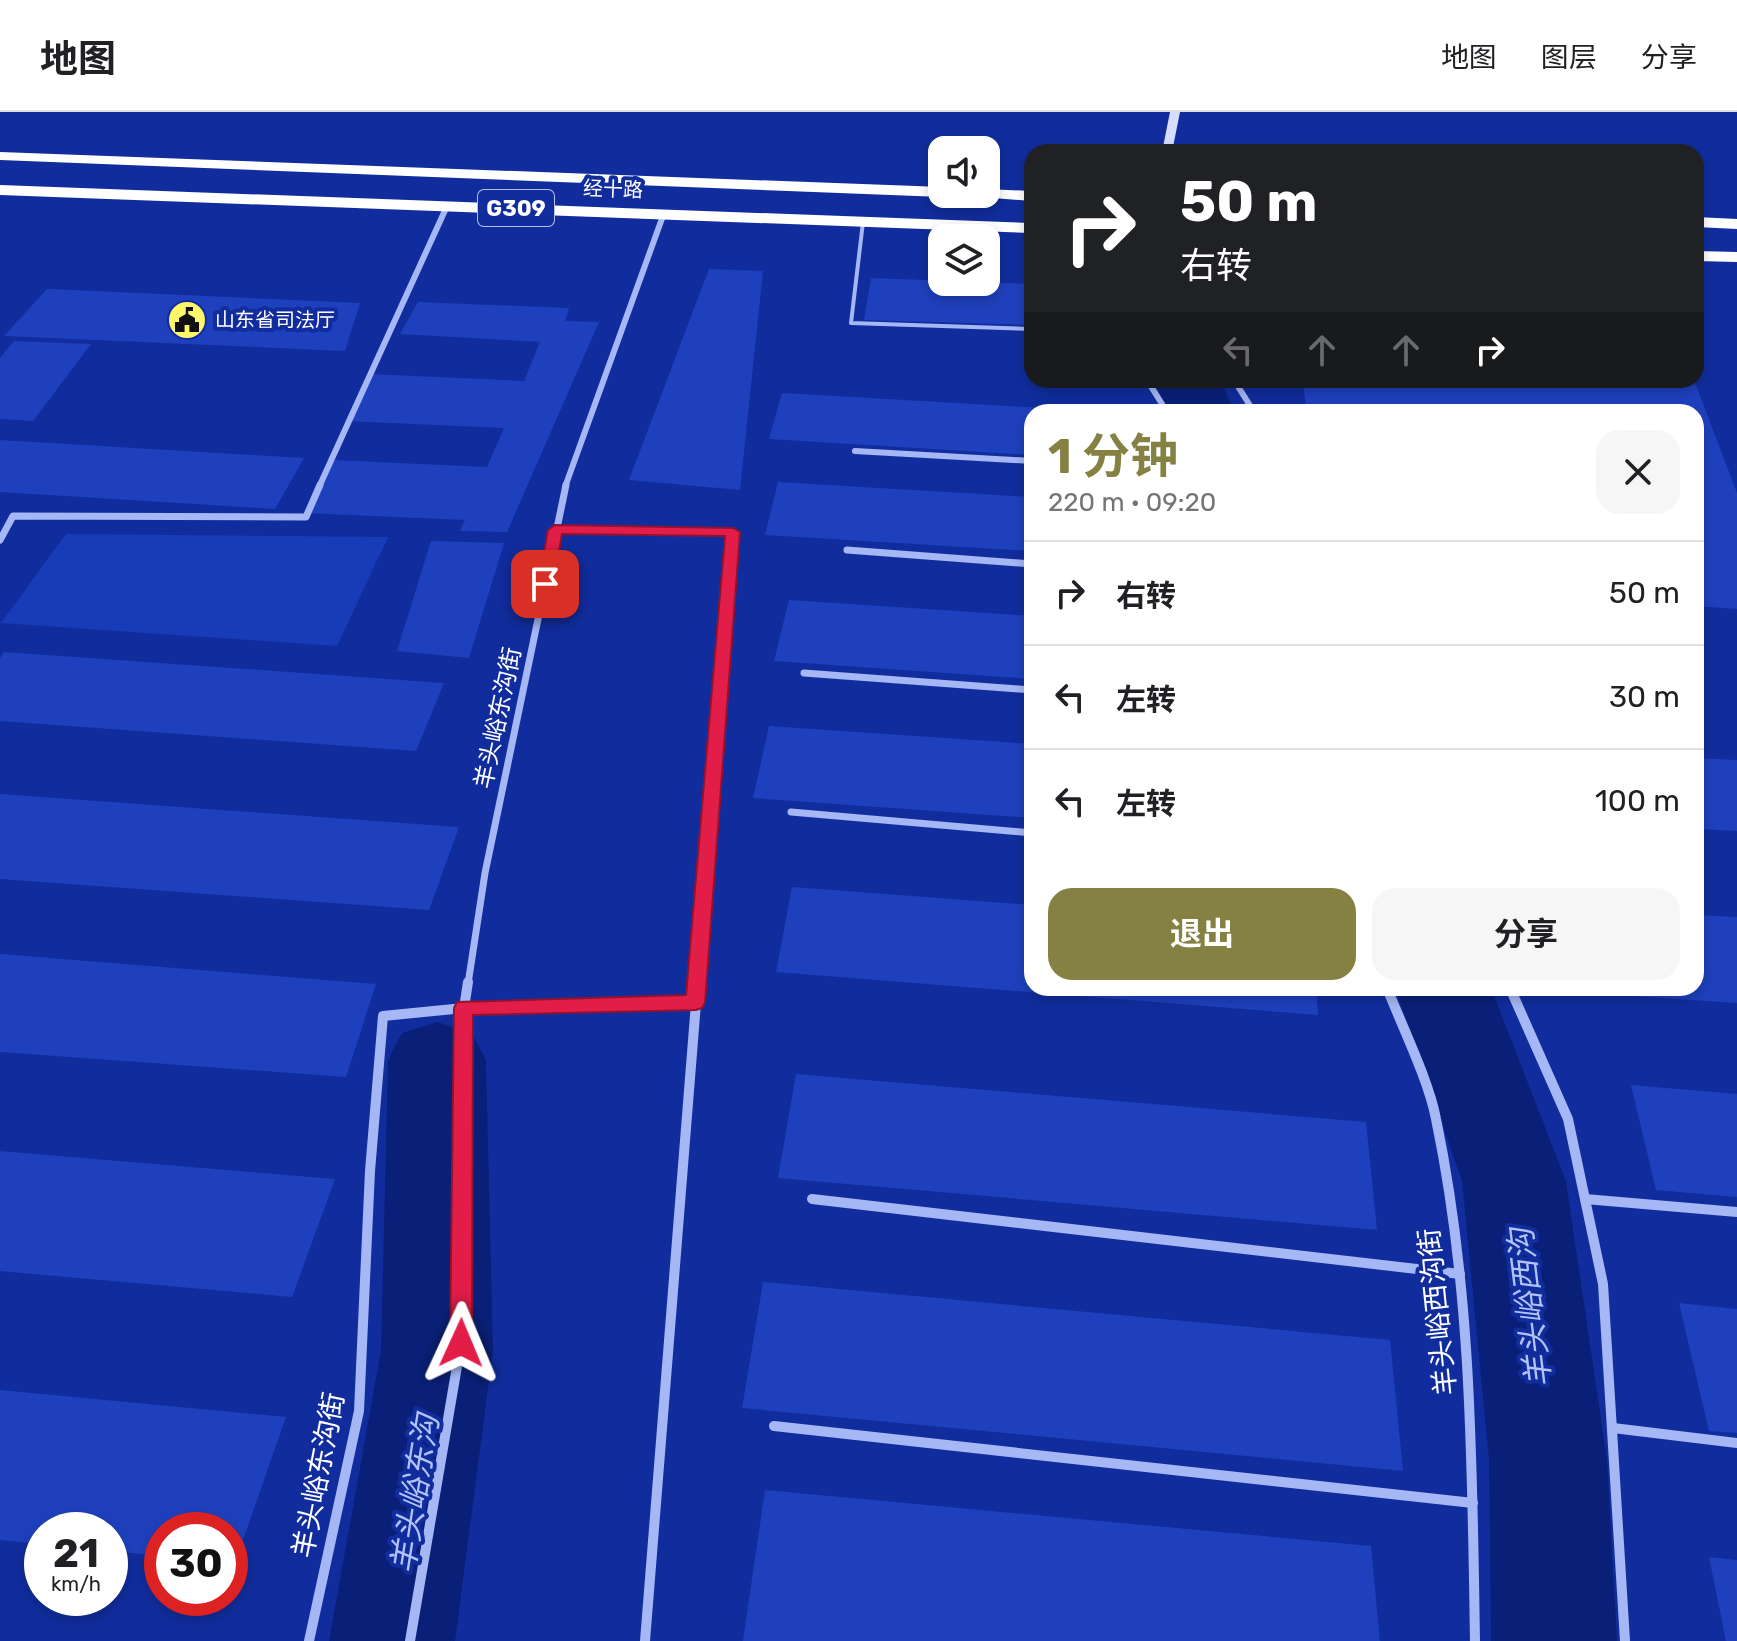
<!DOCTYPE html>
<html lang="zh">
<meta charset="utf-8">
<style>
body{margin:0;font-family:Rubik,"Noto Sans SC",sans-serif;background:#f6f6f6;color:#202124;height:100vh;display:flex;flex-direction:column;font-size:30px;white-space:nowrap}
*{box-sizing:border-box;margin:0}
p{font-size:26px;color:#757577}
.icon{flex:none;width:44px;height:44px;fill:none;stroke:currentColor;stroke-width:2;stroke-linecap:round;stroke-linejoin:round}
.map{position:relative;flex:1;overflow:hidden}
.side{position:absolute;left:1024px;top:292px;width:680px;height:592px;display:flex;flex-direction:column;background:#fff;border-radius:24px;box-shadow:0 4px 12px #0003}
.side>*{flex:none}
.top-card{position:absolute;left:1024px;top:32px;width:680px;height:244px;border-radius:24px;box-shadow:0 4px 12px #0003;background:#202124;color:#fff;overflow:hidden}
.controls{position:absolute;left:928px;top:24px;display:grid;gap:16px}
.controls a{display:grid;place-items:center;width:72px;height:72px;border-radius:16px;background:#fff;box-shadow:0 4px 12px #0003;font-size:40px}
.speed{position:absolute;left:24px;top:1400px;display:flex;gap:16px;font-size:40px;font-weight:700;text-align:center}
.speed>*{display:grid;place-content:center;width:104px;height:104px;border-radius:50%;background:#fff;box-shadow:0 4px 12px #0003;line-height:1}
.speed small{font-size:20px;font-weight:400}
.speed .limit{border:12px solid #d22;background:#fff;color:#111}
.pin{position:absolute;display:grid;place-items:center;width:68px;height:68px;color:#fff;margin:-34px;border-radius:16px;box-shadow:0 4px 12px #0006}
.me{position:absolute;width:88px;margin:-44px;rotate:1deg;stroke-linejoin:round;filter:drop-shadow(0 0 6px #0008)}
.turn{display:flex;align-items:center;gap:28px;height:168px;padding:0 24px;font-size:36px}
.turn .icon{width:104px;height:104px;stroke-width:2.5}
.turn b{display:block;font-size:56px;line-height:68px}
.lanes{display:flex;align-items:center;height:76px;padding:0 24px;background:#0003;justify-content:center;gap:40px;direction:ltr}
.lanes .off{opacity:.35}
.round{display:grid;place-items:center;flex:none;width:84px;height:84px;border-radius:24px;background:#f6f6f6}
.head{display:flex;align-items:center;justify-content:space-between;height:136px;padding:0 24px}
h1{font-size:48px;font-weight:700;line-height:60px;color:#848143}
.action{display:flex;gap:16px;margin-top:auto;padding:16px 24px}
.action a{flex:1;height:92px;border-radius:24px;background:#848143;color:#fff;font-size:32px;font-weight:700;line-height:92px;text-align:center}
.action a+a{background:#f6f6f6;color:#202124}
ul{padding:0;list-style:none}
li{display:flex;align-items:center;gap:24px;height:104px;padding:0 24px;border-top:2px solid #e0e0e0}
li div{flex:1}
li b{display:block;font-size:30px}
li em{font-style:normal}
header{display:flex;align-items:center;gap:48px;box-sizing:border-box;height:112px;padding:0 40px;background:#fff;border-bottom:2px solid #e0e0e0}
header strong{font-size:38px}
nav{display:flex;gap:44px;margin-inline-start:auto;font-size:28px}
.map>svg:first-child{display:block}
.green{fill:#183bb7}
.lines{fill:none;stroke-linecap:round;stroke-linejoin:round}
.river{fill:#0a2078;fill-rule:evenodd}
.building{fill:#1e40bc}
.lane{stroke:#a5b7f5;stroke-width:4}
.street-far2{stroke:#a5b7f5;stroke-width:6}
.street-far1{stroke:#a5b7f5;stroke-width:7}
.street{stroke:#a5b7f5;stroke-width:10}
.secondary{fill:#d6defd;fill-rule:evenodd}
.highway{fill:#fff;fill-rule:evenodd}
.route{fill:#e11d48;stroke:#92132f;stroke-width:2}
.labels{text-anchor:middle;stroke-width:8;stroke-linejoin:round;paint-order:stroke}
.far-street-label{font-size:20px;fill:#fff;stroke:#112d9d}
.far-poi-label{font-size:20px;fill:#fff;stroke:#112d9d;text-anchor:start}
.shield{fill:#112d9d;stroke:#b8c0e2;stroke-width:2}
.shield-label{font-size:22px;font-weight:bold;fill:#fff}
.street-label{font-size:24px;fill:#fff;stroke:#112d9d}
.near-street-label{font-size:28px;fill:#fff;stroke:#112d9d}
.near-water-label{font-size:32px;font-style:italic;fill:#b2c3fb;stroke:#112d9d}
</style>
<header>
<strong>地图</strong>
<nav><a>地图</a><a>图层</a><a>分享</a></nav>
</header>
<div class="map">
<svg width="1737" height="1529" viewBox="0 0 1737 1529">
<rect width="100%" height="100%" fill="#112d9d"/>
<polygon class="green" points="66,422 388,425 337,534 1,511"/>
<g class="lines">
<g class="river">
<polygon points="1154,268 1220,268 1235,300 1167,300"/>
<polygon points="1395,876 1491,876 1566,1069 1607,1348 1617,1529 1491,1529 1489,1348 1462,1069"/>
<polygon points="437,910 472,921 486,948 493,1238 455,1529 329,1529 381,1238 388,948 402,921"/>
</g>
</g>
<g class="building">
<polygon points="709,157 763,159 740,378 629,368"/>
<polygon points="871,166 1032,172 1032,213 864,208"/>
<polygon points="47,177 49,177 360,191 345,239 4,224"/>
<polygon points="418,190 569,196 565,209 599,210 507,420 460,419 465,408 306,401 332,348 487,355 504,316 345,309 369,262 524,269 540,230 400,222"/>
<polygon points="14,229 91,232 33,309 0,307 0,246"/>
<polygon points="1303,268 1694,268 1737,381 1737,497 1696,494 1696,300 1374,300 1306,296"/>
<polygon points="782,281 1079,298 1079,300 1032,300 1032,343 769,327"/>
<polygon points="0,328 304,346 275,397 0,380"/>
<polygon points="778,370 1032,385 1032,439 765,423"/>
<polygon points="431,429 504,431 469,546 397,539"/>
<polygon points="789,488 1032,504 1032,567 774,549"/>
<polygon points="4,540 444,571 416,639 0,609 0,546"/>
<polygon points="769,614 1032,632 1032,706 753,686"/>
<polygon points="1696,646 1737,648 1737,719 1696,717"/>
<polygon points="0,682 459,715 429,798 0,767"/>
<polygon points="792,775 1032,793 1032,876 1316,876 1318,903 776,860"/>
<polygon points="1696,803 1737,805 1737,891 1604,882 1603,876 1696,876"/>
<polygon points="0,842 376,872 346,965 0,940"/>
<polygon points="796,962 1366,1010 1377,1118 778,1066"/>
<polygon points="1631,973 1737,982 1737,1085 1656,1078"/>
<polygon points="0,1039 335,1067 292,1185 0,1159"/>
<polygon points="763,1170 1390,1228 1403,1359 742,1296"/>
<polygon points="1679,1191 1737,1197 1737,1321 1709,1319"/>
<polygon points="0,1278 286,1305 235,1451 230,1451 230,1418 162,1418 162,1444 110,1439 110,1418 42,1418 42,1432 0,1428"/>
<polygon points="765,1378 1371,1434 1380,1529 743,1529"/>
<polygon points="1709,1445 1737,1448 1737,1529 1726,1529"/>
</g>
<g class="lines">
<polyline class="lane" points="863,110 851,211 1032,217"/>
<g class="street-far2">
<polyline points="1147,268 1167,300"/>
<polyline points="1234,268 1254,300"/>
<polyline points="855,339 1032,349"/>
<polyline points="319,375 447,94"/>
<polyline points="565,375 664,101"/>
</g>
<g class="street-far1">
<polyline points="555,418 733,420 698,872"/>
<polyline points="0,428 13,404 306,405 320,373"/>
<polyline points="847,438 1032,452"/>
<polyline points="804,561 1032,578"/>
<polyline points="791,700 1032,721"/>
<polyline points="468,872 485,761 566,373"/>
</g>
<g class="street">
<path d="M1387,876C1402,914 1429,969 1436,1007C1472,1179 1472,1354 1475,1529"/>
<polyline points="1510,876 1568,1007 1603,1172 1625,1529"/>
<polyline points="696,891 698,870"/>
<polyline points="812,1087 1460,1162"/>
<polyline points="1585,1087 1737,1100"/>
<polyline points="774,1314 1473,1391"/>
<polyline points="1613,1316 1737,1331"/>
<polyline points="309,1529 359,1299 370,1059 383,904 464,896 696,891 645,1529"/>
<polyline points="410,1529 461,1231 464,896 468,870"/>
</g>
<polygon class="secondary" points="1170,0 1180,0 1172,40 1162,40"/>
<g class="highway">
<polygon points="0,40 942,75 942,82 948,82 942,85 0,48"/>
<polygon points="0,73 1032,111 1032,121 0,83"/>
<polygon points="986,77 1032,79 1032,89 981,85 978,82 986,82"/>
<polygon points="1696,105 1737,107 1737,117 1696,115"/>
<polygon points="1696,139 1737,140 1737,150 1696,149"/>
</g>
</g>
<polygon class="route" points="555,413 733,416 740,420 705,891 702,896 696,898 473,903 472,1231 469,1238 461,1241 453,1238 450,1231 454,896 457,890 686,883 725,424 562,422 553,472 545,476 538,472 548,418"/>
<defs>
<g id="civic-disc" transform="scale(2)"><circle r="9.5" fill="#fff669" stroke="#112d9d"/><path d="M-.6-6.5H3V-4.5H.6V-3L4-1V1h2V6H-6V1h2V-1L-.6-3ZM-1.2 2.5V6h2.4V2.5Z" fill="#111"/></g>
</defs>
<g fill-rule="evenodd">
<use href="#civic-disc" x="187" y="208"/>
</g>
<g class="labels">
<g class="far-street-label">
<text transform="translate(613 77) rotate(2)" y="7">经十路</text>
</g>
<g class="far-poi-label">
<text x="215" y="215">山东省司法厅</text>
</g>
<rect class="shield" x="478" y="78" width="76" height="36" rx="6"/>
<g class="shield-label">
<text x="516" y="104">G309</text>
</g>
<g class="street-label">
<text transform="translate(498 606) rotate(-78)" y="8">羊头峪东沟街</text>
</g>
<g class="near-street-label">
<text transform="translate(1437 1200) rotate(-96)" y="10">羊头峪西沟街</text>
<text transform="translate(318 1363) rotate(-79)" y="10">羊头峪东沟街</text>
</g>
<g class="near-water-label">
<text transform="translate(1530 1196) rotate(-97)" y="11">羊头峪西沟</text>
<text transform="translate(415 1382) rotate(-81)" y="11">羊头峪东沟</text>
</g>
</g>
</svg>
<div class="controls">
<a><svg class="icon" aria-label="sound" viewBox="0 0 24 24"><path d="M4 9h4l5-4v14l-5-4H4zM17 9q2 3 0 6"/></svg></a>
<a><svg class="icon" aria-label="layers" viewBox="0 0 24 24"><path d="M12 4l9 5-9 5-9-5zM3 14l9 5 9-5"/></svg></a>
</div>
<div class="speed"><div>21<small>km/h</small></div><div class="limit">30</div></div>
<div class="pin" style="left:545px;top:472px;background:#d93025"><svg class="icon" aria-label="arrive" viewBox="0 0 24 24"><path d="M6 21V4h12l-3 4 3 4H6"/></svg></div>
<svg class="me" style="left:461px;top:1231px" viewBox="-20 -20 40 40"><path d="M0-17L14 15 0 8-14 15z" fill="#e11d48" stroke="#fff" stroke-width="4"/></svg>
<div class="top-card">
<div class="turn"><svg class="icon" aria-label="right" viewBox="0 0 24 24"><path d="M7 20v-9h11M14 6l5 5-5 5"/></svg><div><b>50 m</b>右转</div></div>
<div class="lanes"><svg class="icon off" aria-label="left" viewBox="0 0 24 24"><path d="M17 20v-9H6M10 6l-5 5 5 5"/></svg><svg class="icon off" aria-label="ahead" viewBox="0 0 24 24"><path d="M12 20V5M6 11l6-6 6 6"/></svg><svg class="icon off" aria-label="ahead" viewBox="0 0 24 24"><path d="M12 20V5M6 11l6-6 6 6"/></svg><svg class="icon" aria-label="right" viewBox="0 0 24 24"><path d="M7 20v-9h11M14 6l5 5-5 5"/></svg></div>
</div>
<section class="side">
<div class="head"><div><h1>1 分钟</h1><p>220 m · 09:20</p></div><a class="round"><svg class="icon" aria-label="close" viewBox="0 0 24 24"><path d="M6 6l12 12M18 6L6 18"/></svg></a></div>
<ul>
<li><svg class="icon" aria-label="right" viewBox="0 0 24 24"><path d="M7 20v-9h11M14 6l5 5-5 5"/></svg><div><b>右转</b></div><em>50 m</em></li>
<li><svg class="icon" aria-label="left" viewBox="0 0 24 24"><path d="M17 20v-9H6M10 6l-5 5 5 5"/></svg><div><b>左转</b></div><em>30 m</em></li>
<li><svg class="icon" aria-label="left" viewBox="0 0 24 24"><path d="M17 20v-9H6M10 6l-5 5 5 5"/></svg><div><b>左转</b></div><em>100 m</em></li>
</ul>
<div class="action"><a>退出</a><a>分享</a></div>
</section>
</div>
